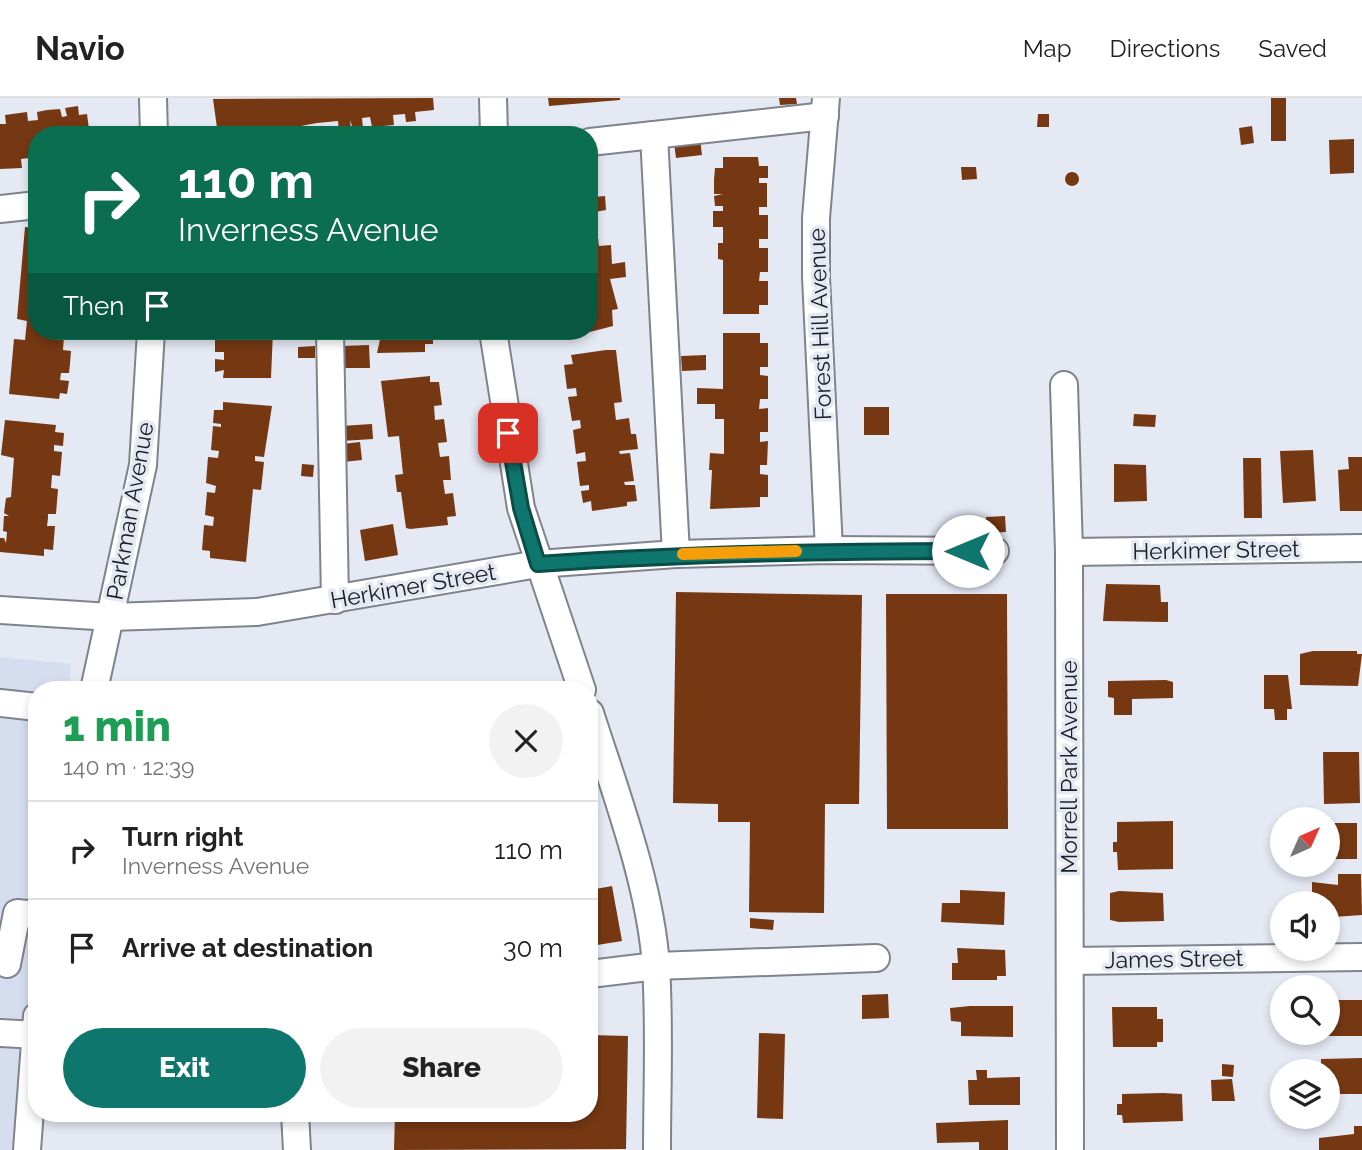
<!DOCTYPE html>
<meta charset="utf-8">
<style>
body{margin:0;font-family:Raleway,sans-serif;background:#f2f2f2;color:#222;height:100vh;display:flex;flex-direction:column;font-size:26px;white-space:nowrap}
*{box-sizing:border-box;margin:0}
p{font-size:23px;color:#767676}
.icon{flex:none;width:38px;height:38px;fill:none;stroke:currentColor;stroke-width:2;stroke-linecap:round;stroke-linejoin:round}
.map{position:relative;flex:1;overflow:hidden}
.sheet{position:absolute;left:28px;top:583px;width:570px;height:441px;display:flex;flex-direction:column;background:#fff;border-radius:28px;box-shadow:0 4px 10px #0003}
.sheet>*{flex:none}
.top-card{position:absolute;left:28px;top:28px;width:570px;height:214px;border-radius:28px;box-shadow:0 4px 10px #0003;background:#0b6e4f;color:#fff;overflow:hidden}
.needle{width:46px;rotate:45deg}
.fabs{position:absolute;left:1270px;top:709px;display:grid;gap:14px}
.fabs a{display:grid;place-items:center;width:70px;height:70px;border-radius:50%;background:#fff;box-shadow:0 4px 10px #0003;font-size:35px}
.pin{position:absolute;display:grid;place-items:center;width:60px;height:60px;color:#fff;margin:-30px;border-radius:14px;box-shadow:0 4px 10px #0006}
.me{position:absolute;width:77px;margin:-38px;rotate:270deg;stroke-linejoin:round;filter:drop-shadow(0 0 5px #0008)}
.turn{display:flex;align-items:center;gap:24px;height:147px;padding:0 35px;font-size:32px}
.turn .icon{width:91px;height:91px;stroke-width:2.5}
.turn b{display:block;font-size:49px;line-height:60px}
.then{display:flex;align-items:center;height:66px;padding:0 35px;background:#0003;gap:14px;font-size:26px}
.round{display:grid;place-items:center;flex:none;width:74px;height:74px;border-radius:37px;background:#f2f2f2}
.overview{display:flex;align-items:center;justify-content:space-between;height:119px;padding:0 35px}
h1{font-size:42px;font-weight:800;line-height:52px;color:#1e9e55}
.cta{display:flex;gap:14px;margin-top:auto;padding:14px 35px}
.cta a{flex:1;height:80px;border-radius:42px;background:#0f766e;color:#fff;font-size:28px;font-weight:800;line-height:80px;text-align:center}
.cta a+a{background:#f2f2f2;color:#222}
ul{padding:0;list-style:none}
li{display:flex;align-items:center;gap:21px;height:98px;padding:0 35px;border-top:2px solid #e0e0e0}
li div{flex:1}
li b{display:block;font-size:26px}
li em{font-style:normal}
header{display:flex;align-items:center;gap:42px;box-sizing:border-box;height:98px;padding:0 35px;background:#fff;border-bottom:2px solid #e0e0e0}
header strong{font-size:33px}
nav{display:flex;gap:38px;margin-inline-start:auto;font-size:24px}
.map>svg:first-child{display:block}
.built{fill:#d6ddef}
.building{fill:#753813}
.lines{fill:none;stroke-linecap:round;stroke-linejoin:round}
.minor-casing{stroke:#7f838d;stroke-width:30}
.minor{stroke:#fff;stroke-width:26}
.route-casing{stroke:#0a4d48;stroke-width:18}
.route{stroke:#0f766e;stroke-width:12}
.slow{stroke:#f59e0b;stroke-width:12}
.labels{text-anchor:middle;stroke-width:7;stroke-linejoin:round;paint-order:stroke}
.street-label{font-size:23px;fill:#1c1e21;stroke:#e5e9f4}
</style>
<header>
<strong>Navio</strong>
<nav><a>Map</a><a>Directions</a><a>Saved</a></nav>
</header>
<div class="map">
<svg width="1362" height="1052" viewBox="0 0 1362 1052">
<rect width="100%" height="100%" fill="#e5e9f4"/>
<polygon class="built" points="0,559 71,566 69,591 37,592 37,932 26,1052 0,1052"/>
<g class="building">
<polygon points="433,0 434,12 415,14 416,23 406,24 405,16 393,17 394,27 372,29 370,19 362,20 363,30 353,31 350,22 351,32 339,34 338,23 317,25 301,28 302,37 271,37 270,31 269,37 254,37 253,33 218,37 213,1"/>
<polygon points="548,0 620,0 620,2 549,8"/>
<polygon points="779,0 796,0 797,6 780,7"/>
<rect x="1271" y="0" width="15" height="43"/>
<polygon points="78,8 79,17 87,16 89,31 101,30 102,37 37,37 37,59 21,61 22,70 0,71 0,26 6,26 5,17 27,14 28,23 38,22 37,14 47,12 60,11 62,19 67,18 65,10"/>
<polygon points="1038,16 1049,16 1049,29 1037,29"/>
<polygon points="1252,28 1254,45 1241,47 1239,30"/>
<polygon points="700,41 702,57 676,60 674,45"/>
<polygon points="1354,41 1354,75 1330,76 1329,42"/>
<polygon points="723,59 758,59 759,68 768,68 768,80 759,80 759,85 767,85 767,109 759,109 759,117 768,117 768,141 759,141 759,150 768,150 768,174 760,174 759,183 768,183 768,207 759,207 759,216 723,216 723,162 718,161 718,145 723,145 723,129 713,129 713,113 723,113 723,108 715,108 714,98 723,96 714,96 714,82 715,70 723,70"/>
<polygon points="961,69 976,69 977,81 962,82"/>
<circle cx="1072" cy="81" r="7"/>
<polygon points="593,76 595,99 605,98 606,112 595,114 599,148 611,147 612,166 625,164 626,179 610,181 618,211 612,212 613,228 590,234 590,77"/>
<polygon points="25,129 37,130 37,233 73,233 72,239 64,238 63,252 71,253 70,266 69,275 61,275 60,282 69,283 67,296 60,295 59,301 9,296 14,241 25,242 27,223 17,221"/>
<polygon points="215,233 273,233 271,280 223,280 224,272 215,274 215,261 224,262 224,254 215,254"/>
<polygon points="386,233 433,233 433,246 425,246 425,254 377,255 381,237 386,237"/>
<polygon points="723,235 760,235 760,245 768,245 768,269 760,269 760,277 768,278 768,301 760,301 759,311 768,310 768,334 760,334 760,344 768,343 767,367 760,367 760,376 768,377 768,399 760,399 760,409 710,411 712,372 709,372 710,355 724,356 724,321 715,321 715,306 697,306 697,290 723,291"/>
<polygon points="369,247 370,270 343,270 342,248"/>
<polygon points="315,248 315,260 298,260 298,249"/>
<polygon points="606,252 616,252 622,304 614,305 616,322 629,320 631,336 636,336 638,351 619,353 620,356 630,355 634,383 624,384 625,387 635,387 637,403 627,404 627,408 592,413 591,403 583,405 581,393 589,392 589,387 580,388 577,364 586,363 585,354 576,356 573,332 581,330 580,322 572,323 568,299 577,298 576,290 567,291 564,267 573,266 571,257"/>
<polygon points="706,257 706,272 682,273 681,258"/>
<polygon points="430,278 430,284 439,284 442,307 434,308 435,322 444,321 447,344 438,345 440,359 449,358 451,382 443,382 445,396 453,395 456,418 447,419 448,427 410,431 406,430 401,394 397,394 395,377 403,376 399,338 388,339 381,283"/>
<polygon points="223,304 272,308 264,359 255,358 255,363 264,364 261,392 253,391 246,464 210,460 210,453 202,452 204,427 213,428 214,419 205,417 207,394 215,395 216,388 206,385 208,359 218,360 219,353 211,352 213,328 221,329 221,326 213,325 214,312 223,312"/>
<rect x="864" y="309" width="25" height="28"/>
<polygon points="1134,316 1156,317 1155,329 1133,328"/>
<polygon points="5,322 56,327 55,334 64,335 63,348 54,347 54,353 62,354 60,378 52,377 51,390 58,391 56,416 48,416 48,420 47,428 55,428 53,452 44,451 44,458 0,454 0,440 4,440 6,445 7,434 3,433 4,418 9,418 4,415 6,400 11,399 14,360 1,357"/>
<polygon points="372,326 373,341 342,343 341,328"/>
<polygon points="360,344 362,362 343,364 342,346"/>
<polygon points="1313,352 1316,403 1283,405 1280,353"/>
<polygon points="1348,359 1362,359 1362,413 1340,413 1338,372 1349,371"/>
<polygon points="1243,360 1261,360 1262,420 1244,420"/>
<polygon points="302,366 314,367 313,379 301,378"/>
<polygon points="1114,366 1146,367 1147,403 1114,404"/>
<polygon points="1005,418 1006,434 987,435 986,419"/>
<polygon points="393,426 398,457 365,463 360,432"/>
<polygon points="1106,486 1160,487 1161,504 1168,504 1168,524 1103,523"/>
<polygon points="676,494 862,497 859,706 825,706 824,815 749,814 750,724 718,724 718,706 673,705"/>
<polygon points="886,496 1007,496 1008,731 887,731"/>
<polygon points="1313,553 1357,553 1357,556 1362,556 1358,588 1300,587 1300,556"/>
<polygon points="1264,577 1288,577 1292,611 1287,611 1287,622 1275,622 1274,611 1264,611"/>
<polygon points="1166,582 1173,584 1173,600 1132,601 1132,617 1114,617 1114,600 1108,599 1108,583"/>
<polygon points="1323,654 1359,654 1360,705 1324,706"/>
<polygon points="1173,723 1173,771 1118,772 1117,754 1113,754 1113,744 1117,744 1117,724"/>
<rect x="1328" y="725" width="29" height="36"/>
<polygon points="1338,776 1361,776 1362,817 1333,819 1328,817 1328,805 1312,805 1312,784 1338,787"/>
<polygon points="612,788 622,843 591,848 590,792"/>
<polygon points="960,792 1005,794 1004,827 941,824 942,805 960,805"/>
<polygon points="1119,793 1163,795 1164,823 1119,824 1110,822 1110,795"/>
<polygon points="750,820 774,822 773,832 750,830"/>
<polygon points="957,850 1005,852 1006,878 997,878 997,882 952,882 952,865 958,865"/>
<polygon points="888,896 889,920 862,921 862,897"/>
<polygon points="1330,902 1362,902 1362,938 1319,938 1319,934 1328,934"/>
<polygon points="970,908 1013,908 1013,939 961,938 961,924 951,923 950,910"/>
<polygon points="1112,909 1157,909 1157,921 1163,921 1163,944 1157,944 1157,949 1113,949"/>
<polygon points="759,935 785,936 783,1021 757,1020"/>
<polygon points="590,937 628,938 626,1051 394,1052 395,1015 590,1015"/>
<polygon points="1362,960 1362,996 1328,996 1328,973 1321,973 1321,961"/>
<polygon points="1222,966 1234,967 1233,979 1222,978"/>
<polygon points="976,972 987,972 987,980 1020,979 1020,1007 969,1007 968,982 977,982"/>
<polygon points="1232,981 1235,1003 1212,1003 1211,982"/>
<polygon points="1163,995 1182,996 1183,1023 1123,1025 1122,1017 1117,1017 1117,1006 1122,1006 1122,996"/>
<polygon points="1008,1022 1008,1052 979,1052 979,1044 937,1045 936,1025"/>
<polygon points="1354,1028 1362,1028 1362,1052 1319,1052 1319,1040 1354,1036"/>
</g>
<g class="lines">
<g class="minor-casing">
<g id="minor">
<polyline points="153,0 154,37"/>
<polyline points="493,0 494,37"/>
<polyline points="826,0 816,120 816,179 829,452"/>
<polyline points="654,37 676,456"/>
<polyline points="590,44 825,18"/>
<polyline points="0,111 37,107"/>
<polyline points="330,233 335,502"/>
<polyline points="493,233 521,410 582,592"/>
<polyline points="1064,287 1069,454 1070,1052"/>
<polyline points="1069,454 1362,450"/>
<polyline points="0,512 111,519 257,514 538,466 676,456 829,452 995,453"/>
<polyline points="94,592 143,367 151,233"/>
<polyline points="0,605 37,609"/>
<path d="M590,615C615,693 651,788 656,869C660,930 657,991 657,1052"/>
<polyline points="1070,863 1362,859"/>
<polyline points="7,866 17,815 37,817"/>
<polyline points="590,876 656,868 876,860"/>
<polyline points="0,935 37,937"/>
<polyline points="295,1015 297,1052"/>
<polyline points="27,1052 37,918"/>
</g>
</g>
<use href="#minor" class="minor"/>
</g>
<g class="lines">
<g class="route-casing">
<path id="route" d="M508,335L521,410L538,466C681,456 824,453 968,453"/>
</g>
<use href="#route" class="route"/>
<polyline class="slow" points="683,456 796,453"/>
</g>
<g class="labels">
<g class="street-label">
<text transform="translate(820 226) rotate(-92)" y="8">Forest Hill Avenue</text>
<text transform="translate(130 413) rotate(-80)" y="8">Parkman Avenue</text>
<text transform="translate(1216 452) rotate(-1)" y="8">Herkimer Street</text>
<text transform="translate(413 488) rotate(-10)" y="8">Herkimer Street</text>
<text transform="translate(1069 669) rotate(-90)" y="8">Morrell Park Avenue</text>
<text transform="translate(1174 861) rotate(-1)" y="8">James Street</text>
</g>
</g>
</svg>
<div class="fabs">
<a><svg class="needle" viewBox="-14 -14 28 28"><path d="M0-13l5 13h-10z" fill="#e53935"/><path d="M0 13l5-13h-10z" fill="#767676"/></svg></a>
<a><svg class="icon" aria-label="sound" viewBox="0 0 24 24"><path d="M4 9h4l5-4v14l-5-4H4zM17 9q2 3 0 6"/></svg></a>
<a><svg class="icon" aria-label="search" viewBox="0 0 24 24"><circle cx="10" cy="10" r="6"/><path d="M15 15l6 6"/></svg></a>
<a><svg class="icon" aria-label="layers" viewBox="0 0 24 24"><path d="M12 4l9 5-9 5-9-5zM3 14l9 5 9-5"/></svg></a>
</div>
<div class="pin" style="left:508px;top:335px;background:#d93025"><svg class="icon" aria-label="arrive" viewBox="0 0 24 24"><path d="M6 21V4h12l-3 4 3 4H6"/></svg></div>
<svg class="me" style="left:968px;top:453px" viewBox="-20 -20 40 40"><circle r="19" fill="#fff"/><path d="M0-13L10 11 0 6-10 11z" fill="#0f766e"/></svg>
<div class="top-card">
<div class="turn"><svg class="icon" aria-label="right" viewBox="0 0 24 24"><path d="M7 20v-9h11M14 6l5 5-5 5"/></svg><div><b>110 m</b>Inverness Avenue</div></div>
<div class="then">Then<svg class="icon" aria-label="arrive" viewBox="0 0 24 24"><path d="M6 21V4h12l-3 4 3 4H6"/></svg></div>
</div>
<section class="sheet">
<div class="overview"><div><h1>1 min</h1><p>140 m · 12:39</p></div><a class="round"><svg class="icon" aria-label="close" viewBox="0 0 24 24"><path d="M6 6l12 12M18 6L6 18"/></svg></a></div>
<ul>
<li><svg class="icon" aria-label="right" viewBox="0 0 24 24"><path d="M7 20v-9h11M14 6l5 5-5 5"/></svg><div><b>Turn right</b><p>Inverness Avenue</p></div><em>110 m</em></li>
<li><svg class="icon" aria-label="arrive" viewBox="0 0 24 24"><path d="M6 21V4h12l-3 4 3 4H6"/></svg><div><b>Arrive at destination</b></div><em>30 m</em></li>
</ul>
<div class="cta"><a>Exit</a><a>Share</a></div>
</section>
</div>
